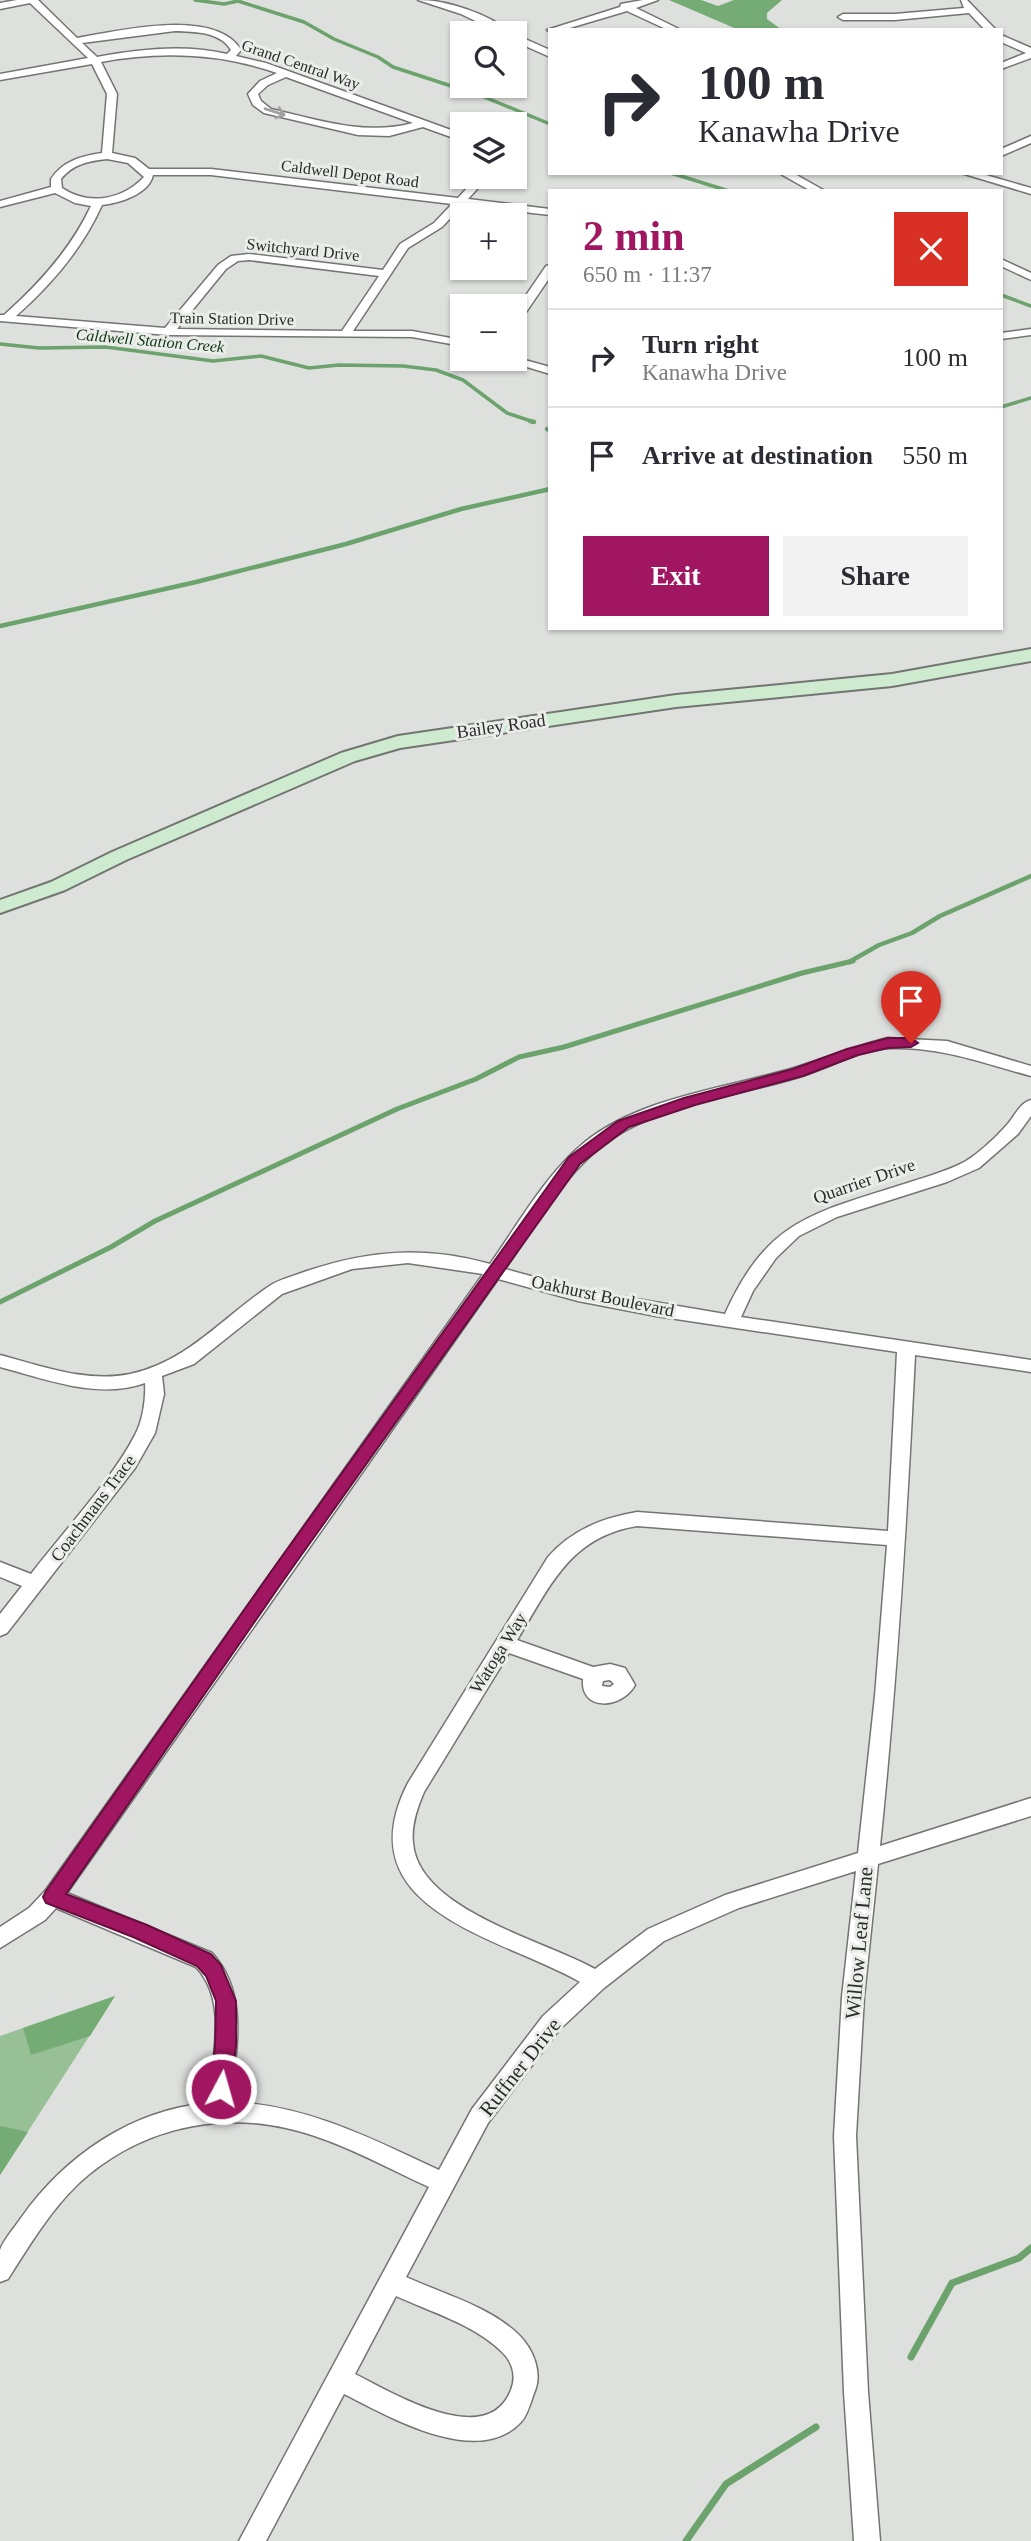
<!DOCTYPE html>
<meta charset="utf-8">
<style>
body{margin:0;font-family:Georgia,serif;background:#f2f2f3;color:#2b2b33;height:100vh;display:flex;flex-direction:column;font-size:26px;white-space:nowrap}
*{box-sizing:border-box;margin:0}
p{font-size:23px;color:#7c7c81}
.icon{flex:none;width:38px;height:38px;fill:none;stroke:currentColor;stroke-width:2;stroke-linecap:round;stroke-linejoin:round}
.map{position:relative;flex:1;overflow:hidden}
.panel{position:absolute;left:548px;top:189px;width:455px;height:441px;display:flex;flex-direction:column;background:#fff;border-radius:0px;box-shadow:0 2px 5px #0004}
.panel>*{flex:none}
.guide{position:absolute;left:548px;top:28px;width:455px;height:147px;border-radius:0px;box-shadow:0 2px 5px #0004;background:#fff;color:#2b2b33;overflow:hidden}
.fabs{position:absolute;left:450px;top:21px;display:grid;gap:14px}
.fabs a{display:grid;place-items:center;width:77px;height:77px;border-radius:0px;background:#fff;box-shadow:0 2px 5px #0004;font-size:35px}
.pin{position:absolute;display:grid;place-items:center;width:60px;height:60px;color:#fff;margin:-72px -30px;border-radius:50% 50% 50% 0;rotate:-45deg;box-shadow:0 0 7px #0007}
.pin .icon{rotate:45deg}
.me{position:absolute;width:77px;margin:-38px;rotate:6deg;stroke-linejoin:round;filter:drop-shadow(0 0 5px #0008)}
.turn{display:flex;align-items:center;gap:24px;height:147px;padding:0 35px;font-size:32px}
.turn .icon{width:91px;height:91px;stroke-width:2.5}
.turn b{display:block;font-size:49px;line-height:60px}
.round{display:grid;place-items:center;flex:none;width:74px;height:74px;border-radius:0px;background:#f2f2f3}
.summary{display:flex;align-items:center;justify-content:space-between;height:119px;padding:0 35px}
h1{font-size:42px;font-weight:600;line-height:52px;color:#a01661}
.button{display:flex;gap:14px;margin-top:auto;padding:14px 35px}
.button a{flex:1;height:80px;border-radius:0px;background:#a01661;color:#fff;font-size:28px;font-weight:600;line-height:80px;text-align:center}
.button a+a{background:#f2f2f3;color:#2b2b33}
ul{padding:0;list-style:none}
li{display:flex;align-items:center;gap:21px;height:98px;padding:0 35px;border-top:2px solid #e1e1e2}
li div{flex:1}
li b{display:block;font-size:26px}
li em{font-style:normal}
.map>svg:first-child{display:block}
.green{fill:#97c096}
.forest{fill:#75ac75}
.lines{fill:none;stroke-linecap:round;stroke-linejoin:round}
.stream-far3{stroke:#6ca36d;stroke-width:3.5}
.stream-far2{stroke:#6ca36d;stroke-width:4.5}
.stream-far1{stroke:#6ca36d;stroke-width:5}
.stream{stroke:#6ca36d;stroke-width:7}
.street-casing{stroke:#727572;stroke-width:3}
.secondary-casing{stroke:#727572;stroke-width:4}
.street{fill:#fff;fill-rule:evenodd}
.secondary{fill:#ceeacf;fill-rule:evenodd}
.oneway{stroke:#9fa09f}
.route{fill:#a01661;stroke:#680e3f;stroke-width:2}
.labels{text-anchor:middle;stroke-width:6;stroke-linejoin:round;paint-order:stroke}
.far-street-label{font-size:16px;fill:#2a2b2a;stroke:#eaedea}
.far-water-label{font-size:16px;font-style:italic;fill:#0c340f;stroke:#eaedea}
.street-label{font-size:18px;fill:#2a2b2a;stroke:#eaedea}
.near-street-label{font-size:21px;fill:#2a2b2a;stroke:#eaedea}
</style>
<div class="map">
<svg width="1031" height="2541" viewBox="0 0 1031 2541">
<rect width="100%" height="100%" fill="#dde0dc"/>
<polygon class="green" points="115,1996 0,2175 0,2036"/>
<g class="forest">
<polygon points="669,0 701,0 718,6 734,0 782,0 767,13 767,19 782,30 739,30"/>
<polygon points="115,1996 90,2036 31,2055 23,2028"/>
<polygon points="0,2126 28,2132 0,2175"/>
</g>
<g class="lines">
<g class="stream-far3">
<polyline points="195,0 224,4 238,1 304,22 334,39 378,57 393,67 482,96 550,124"/>
<polyline points="671,173 729,191"/>
<polyline points="1001,295 1031,306"/>
<polyline points="0,344 39,348 106,347 213,361 261,356 309,368 339,365 403,366 436,370 463,380 507,413 534,422"/>
<polyline points="1001,407 1031,398"/>
</g>
<g class="stream-far2">
<polyline points="530,421 534,422"/>
<polyline points="547,429 550,431"/>
<polyline points="0,626 196,582 346,544 461,509 550,489"/>
<polyline points="849,962 879,945 912,933 940,916 1031,876"/>
</g>
<polyline class="stream-far1" points="0,1302 111,1247 155,1221 397,1109 476,1079 519,1057 564,1047 802,973 853,961"/>
<g class="stream">
<polyline points="911,2357 952,2283 1019,2258 1031,2248"/>
<polyline points="686,2541 726,2484 816,2427"/>
</g>
<g class="street-casing">
<g id="street">
<path d="M17,0H38L77,38C119,31 215,7 241,50L236,56L266,63L462,134V141L423,127L389,136L358,135L264,113L253,105L248,94L260,81L277,73C220,53 160,51 101,62L117,94L112,153L135,158L149,169H211L458,198L477,177H488L468,199L550,209V215L463,205L442,227L408,248L353,331H412L462,340V346L412,337L168,335L0,321V315H4C39,284 71,249 91,206L75,203L55,193L0,207V201L51,187V179C63,161 81,156 102,153L107,94L92,64L0,80V74L88,58L30,3L0,9V3ZM175,31C194,32 220,31 231,50L227,54C186,44 138,49 97,57L82,43ZM286,77L413,123C365,136 319,120 271,109L261,101L258,94L268,85ZM107,159L128,163L144,177C122,200 89,206 62,188L61,179C73,164 89,161 107,159ZM153,175H211L452,204L434,223L400,244L383,270L249,254L231,256L218,265L165,328L16,316C51,285 83,248 102,205C120,203 149,194 153,175ZM249,260L379,276L342,331L177,329L226,269L238,261Z"/>
<path d="M418,0C448,0 488,14 512,33H500L461,14Z"/>
<polygon points="643,0 658,0 636,8 681,30 668,30 627,11 563,30 550,30 550,32 547,30 620,7 621,4"/>
<polygon points="961,0 967,0 996,30 985,30 969,13 895,20 843,20 838,17 843,14 895,14 964,8"/>
<polygon points="514,34 550,50 550,57 514,41"/>
<polygon points="1001,35 1031,48 1031,58 1001,69 1001,63 1026,53 1001,42"/>
<polygon points="1031,136 1031,143 1001,156 1001,149"/>
<polygon points="779,173 793,173 825,191 811,191"/>
<polygon points="961,173 979,173 1031,188 1031,194"/>
<polygon points="1001,259 1031,273 1031,280 1001,266"/>
<polygon points="550,265 550,277 518,324 514,325 514,313 546,266"/>
<polygon points="1031,329 1031,335 1001,339 1001,333"/>
<polygon points="514,357 550,367 550,374 501,359"/>
<path d="M888,1038L947,1041L1031,1066V1076C982,1063 943,1047 891,1048C862,1049 832,1066 805,1075C739,1097 649,1104 596,1151C559,1183 533,1228 505,1269L578,1289L725,1314C767,1221 810,1214 901,1185C922,1178 946,1172 966,1161C979,1153 995,1138 1006,1126C1014,1118 1019,1103 1031,1100V1116L1018,1134L979,1168L947,1182L837,1217L799,1236L776,1258L753,1291L741,1317L1031,1360V1372L915,1355C907,1519 897,1682 880,1846L1031,1798V1816L878,1864L864,1997L856,2136L868,2392L880,2541H854L844,2392L834,2136L842,1997L856,1871L739,1908L664,1941L604,1988L559,2030L488,2123L406,2277C443,2294 489,2306 519,2335C534,2350 543,2374 534,2393C531,2402 527,2416 521,2422C478,2469 388,2416 344,2394L266,2541H239L429,2187C383,2166 336,2139 286,2128C211,2111 134,2132 78,2184C50,2211 29,2246 8,2279L0,2282C0,2273 0,2259 0,2250C4,2239 15,2227 21,2218C65,2156 131,2110 208,2103C212,2059 229,2002 196,1967L56,1908L45,1920L0,1948V1927L29,1908L45,1891L483,1274L408,1263L352,1269L282,1294L194,1364L162,1376L164,1394L155,1433L135,1468L7,1633L0,1636V1614L22,1586L0,1577V1562L31,1574C63,1532 112,1480 135,1435C143,1421 146,1398 145,1383C97,1400 46,1379 0,1367V1355C42,1366 86,1383 130,1374C187,1362 222,1318 268,1287C279,1279 294,1276 307,1271C370,1250 425,1246 490,1264C519,1223 546,1174 585,1142C639,1098 725,1088 791,1069C824,1059 855,1046 888,1038ZM498,1279L578,1301L656,1316L897,1352L888,1531L637,1512C602,1518 572,1530 548,1557L408,1783C343,1910 501,1937 580,1982L543,2016L472,2109L439,2170C372,2139 307,2105 231,2102C235,2051 250,1995 212,1953L67,1893ZM637,1526L887,1545L875,1696L858,1853L725,1895L648,1929L595,1969C546,1941 418,1910 413,1843C411,1826 417,1808 424,1792L509,1653L583,1679C580,1712 622,1709 635,1685L625,1668L610,1664L593,1667L517,1640C550,1587 569,1537 637,1526ZM610,1680L614,1684L610,1687L602,1686L603,1681ZM396,2296C431,2312 473,2324 501,2351C512,2361 517,2375 511,2390C487,2451 393,2393 355,2374Z"/>
</g>
</g>
<g class="secondary-casing">
<polygon id="secondary" points="1031,649 1031,661 892,686 676,707 400,748 355,761 126,860 65,890 0,913 0,900 51,882 112,852 341,753 398,736 676,695 892,674"/>
</g>
<use href="#street" class="street"/>
<use href="#secondary" class="secondary"/>
</g>
<defs><path id="oneway-shaft" d="M-6 0H5M1.5-3L5.5 0L1.5 3" fill="none" stroke-width="1.6" stroke-linecap="round" stroke-linejoin="round" transform="scale(1.75)"/></defs>
<use class="oneway" href="#oneway-shaft" transform="translate(275 112) rotate(18)"/>
<polygon class="route" points="888,1038 911,1038 918,1043 911,1047 888,1048 858,1055 803,1076 695,1105 629,1127 580,1164 285,1578 66,1894 147,1925 211,1954 221,1965 236,2001 236,2046 231,2089 228,2095 221,2098 214,2095 211,2089 215,2046 216,2001 206,1976 197,1966 133,1937 46,1903 43,1897 46,1891 273,1569 569,1157 618,1121 684,1098 793,1069 847,1049"/>
<g class="labels">
<g class="far-street-label">
<text transform="translate(301 64) rotate(19)" y="6">Grand Central Way</text>
<text transform="translate(350 173) rotate(7)" y="6">Caldwell Depot Road</text>
<text transform="translate(303 249) rotate(6)" y="6">Switchyard Drive</text>
<text transform="translate(232 318) rotate(1)" y="6">Train Station Drive</text>
</g>
<g class="far-water-label">
<text transform="translate(150 340) rotate(5)" y="6">Caldwell Station Creek</text>
</g>
<g class="street-label">
<text transform="translate(501 726) rotate(-8)" y="6">Bailey Road</text>
<text transform="translate(864 1181) rotate(-19)" y="6">Quarrier Drive</text>
<text transform="translate(603 1296) rotate(12)" y="6">Oakhurst Boulevard</text>
<text transform="translate(93 1508) rotate(-53)" y="6">Coachmans Trace</text>
<text transform="translate(498 1653) rotate(-58)" y="6">Watoga Way</text>
</g>
<g class="near-street-label">
<text transform="translate(859 1943) rotate(-85)" y="7">Willow Leaf Lane</text>
<text transform="translate(520 2067) rotate(-52)" y="7">Ruffner Drive</text>
</g>
</g>
</svg>
<div class="fabs">
<a><svg class="icon" aria-label="search" viewBox="0 0 24 24"><circle cx="10" cy="10" r="6"/><path d="M15 15l6 6"/></svg></a>
<a><svg class="icon" aria-label="layers" viewBox="0 0 24 24"><path d="M12 4l9 5-9 5-9-5zM3 14l9 5 9-5"/></svg></a>
<a>+</a>
<a>−</a>
</div>
<div class="pin" style="left:911px;top:1043px;background:#d93025"><svg class="icon" aria-label="arrive" viewBox="0 0 24 24"><path d="M6 21V4h12l-3 4 3 4H6"/></svg></div>
<svg class="me" style="left:221px;top:2089px" viewBox="-20 -20 40 40"><circle r="17" fill="#a01661" stroke="#fff" stroke-width="3"/><path d="M0-11L8 9 0 5-8 9z" fill="#fff"/></svg>
<div class="guide">
<div class="turn"><svg class="icon" aria-label="right" viewBox="0 0 24 24"><path d="M7 20v-9h11M14 6l5 5-5 5"/></svg><div><b>100 m</b>Kanawha Drive</div></div>
</div>
<section class="panel">
<div class="summary"><div><h1>2 min</h1><p>650 m · 11:37</p></div><a class="round" style="background:#d93025;color:#fff"><svg class="icon" aria-label="close" viewBox="0 0 24 24"><path d="M6 6l12 12M18 6L6 18"/></svg></a></div>
<ul>
<li><svg class="icon" aria-label="right" viewBox="0 0 24 24"><path d="M7 20v-9h11M14 6l5 5-5 5"/></svg><div><b>Turn right</b><p>Kanawha Drive</p></div><em>100 m</em></li>
<li><svg class="icon" aria-label="arrive" viewBox="0 0 24 24"><path d="M6 21V4h12l-3 4 3 4H6"/></svg><div><b>Arrive at destination</b></div><em>550 m</em></li>
</ul>
<div class="button"><a>Exit</a><a>Share</a></div>
</section>
</div>
